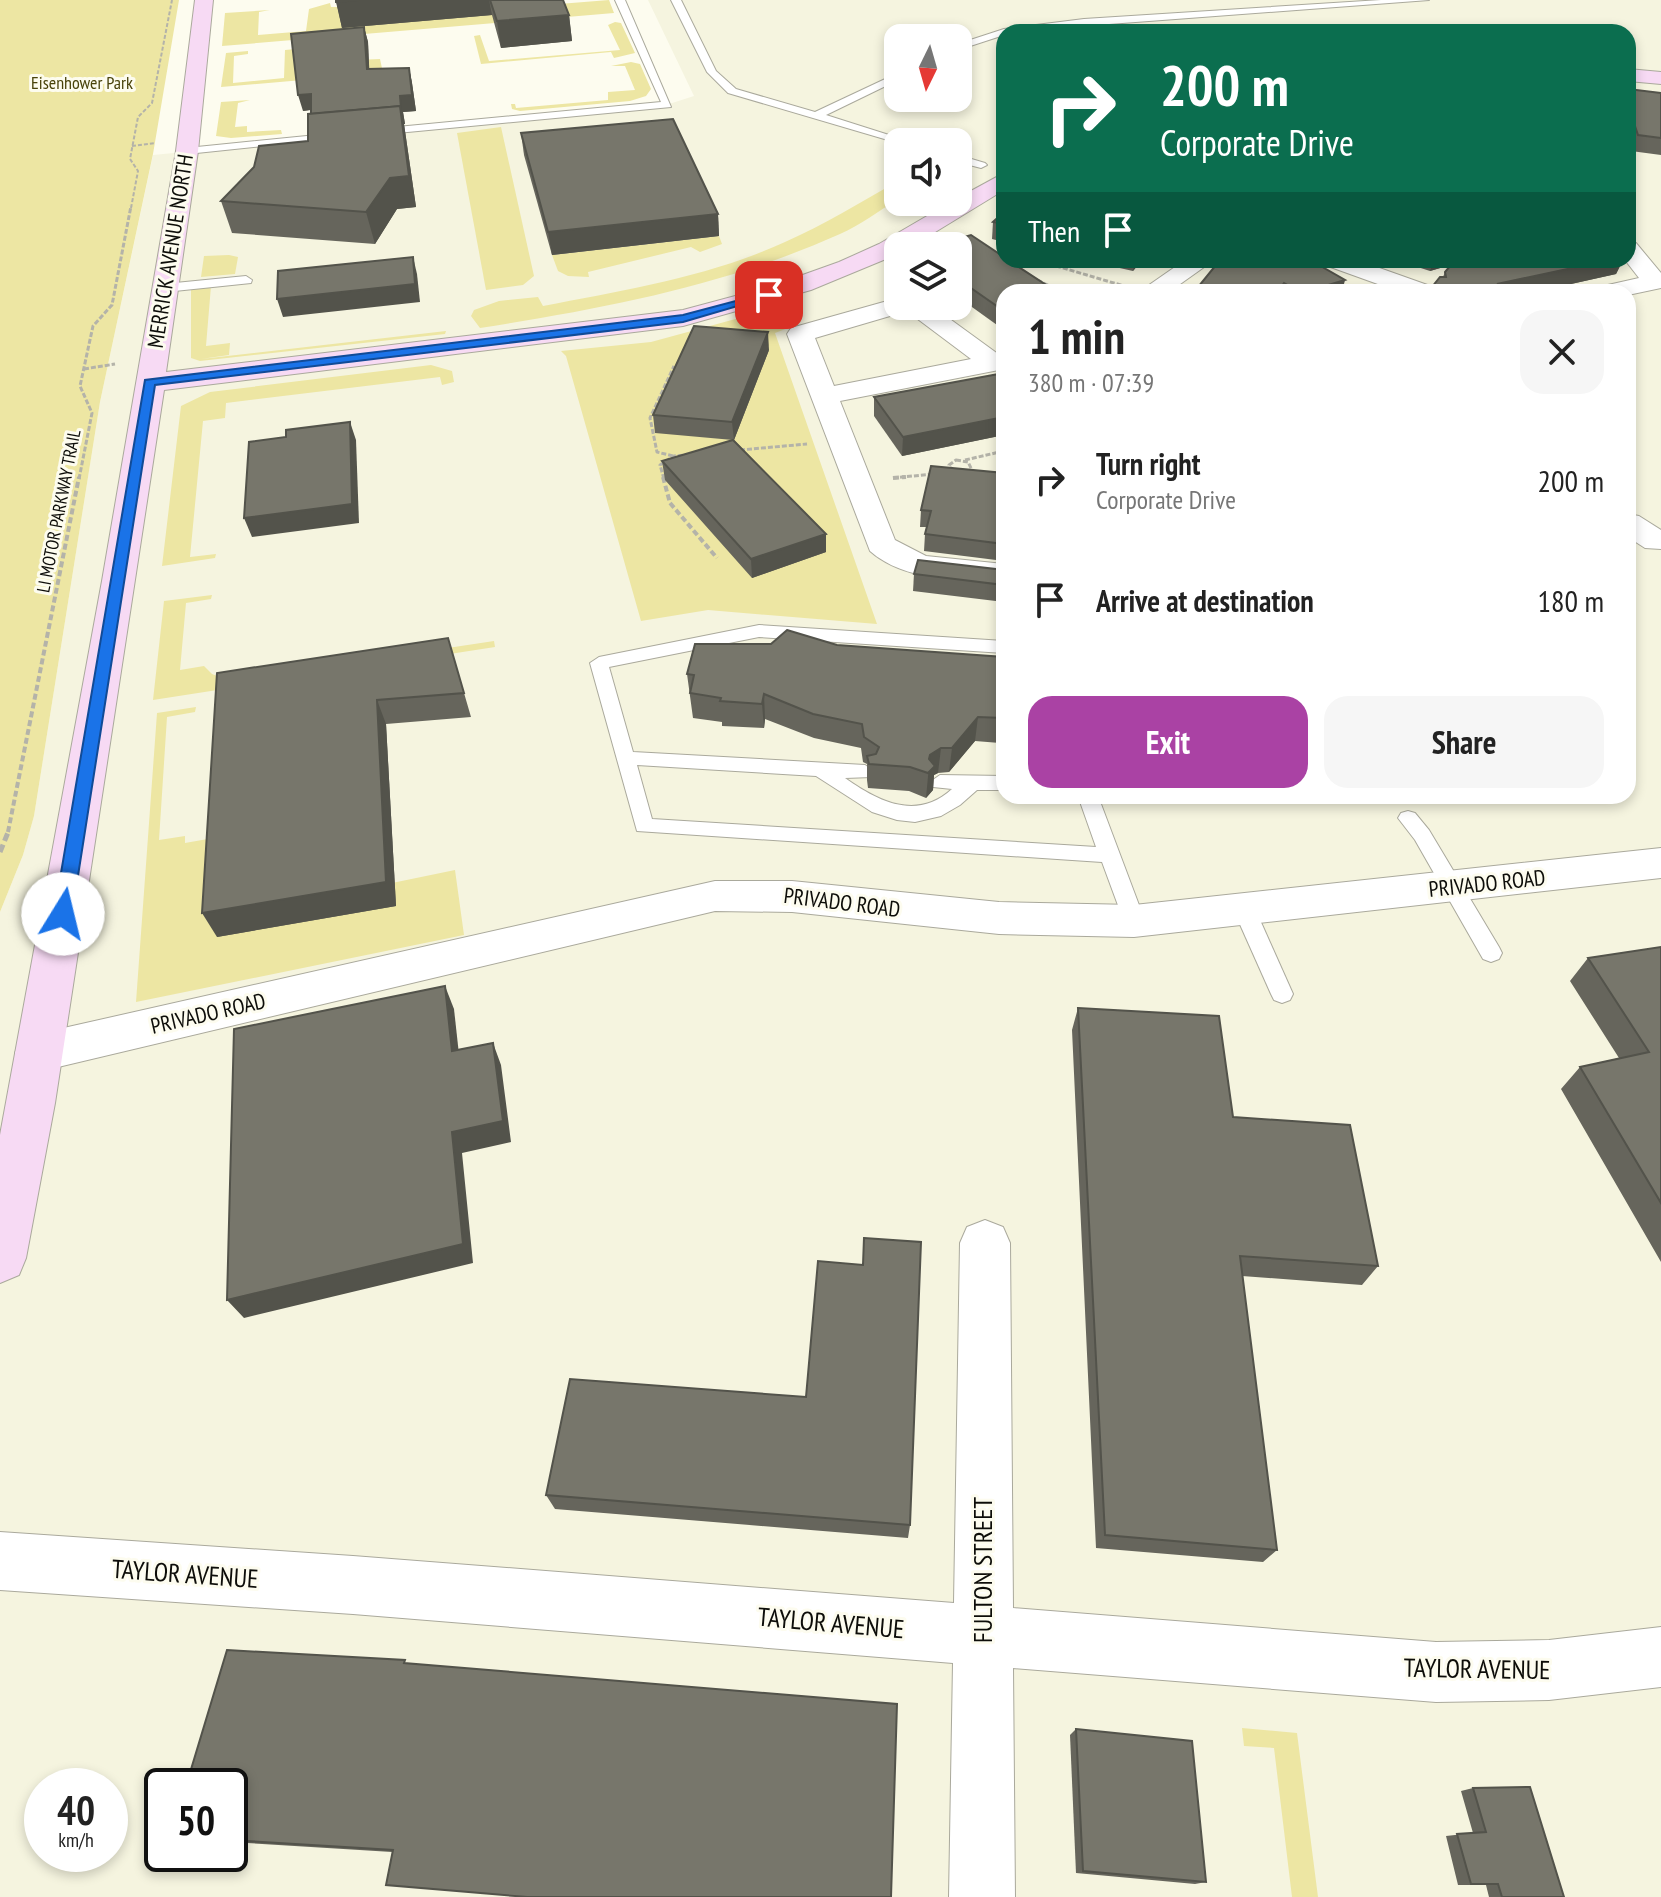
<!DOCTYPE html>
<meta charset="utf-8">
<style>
body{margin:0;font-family:"PT Sans Narrow",sans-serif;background:#f6f6f6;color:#222;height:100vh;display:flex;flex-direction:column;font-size:30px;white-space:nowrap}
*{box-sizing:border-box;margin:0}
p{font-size:26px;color:#767676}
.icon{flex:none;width:44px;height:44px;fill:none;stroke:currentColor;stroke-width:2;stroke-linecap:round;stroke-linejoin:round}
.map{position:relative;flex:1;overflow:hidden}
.drawer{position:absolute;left:996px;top:284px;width:640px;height:520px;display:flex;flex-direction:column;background:#fff;border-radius:24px;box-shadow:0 4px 12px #0003}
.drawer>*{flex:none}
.banner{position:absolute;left:996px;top:24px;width:640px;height:244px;border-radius:24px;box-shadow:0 4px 12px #0003;background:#0b6e4f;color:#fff;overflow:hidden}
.needle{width:52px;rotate:185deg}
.controls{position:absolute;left:884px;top:24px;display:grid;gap:16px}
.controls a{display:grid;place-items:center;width:88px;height:88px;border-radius:16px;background:#fff;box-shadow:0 4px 12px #0003;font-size:40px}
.speed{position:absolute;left:24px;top:1768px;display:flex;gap:16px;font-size:40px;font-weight:700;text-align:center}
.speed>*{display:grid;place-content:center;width:104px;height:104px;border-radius:50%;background:#fff;box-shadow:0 4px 12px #0003;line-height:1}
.speed small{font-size:20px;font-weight:400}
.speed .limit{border:4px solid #111;border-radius:12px;background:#fff;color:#111}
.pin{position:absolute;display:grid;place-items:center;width:68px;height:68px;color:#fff;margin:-34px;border-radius:16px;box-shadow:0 4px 12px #0006}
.me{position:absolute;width:88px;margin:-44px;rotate:9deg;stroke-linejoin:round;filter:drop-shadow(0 0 6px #0008)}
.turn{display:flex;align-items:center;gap:28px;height:168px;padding:0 32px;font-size:36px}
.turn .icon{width:104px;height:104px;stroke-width:2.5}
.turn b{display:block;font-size:56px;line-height:68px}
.then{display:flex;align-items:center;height:76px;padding:0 32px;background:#0003;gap:16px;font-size:30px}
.round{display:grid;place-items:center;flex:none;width:84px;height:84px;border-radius:24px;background:#f6f6f6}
.summary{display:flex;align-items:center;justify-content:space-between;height:136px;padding:0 32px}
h1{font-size:48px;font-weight:600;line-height:60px}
.cta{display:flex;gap:16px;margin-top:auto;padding:16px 32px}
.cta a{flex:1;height:92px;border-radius:24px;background:#aa42a4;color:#fff;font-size:32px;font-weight:600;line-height:92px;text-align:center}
.cta a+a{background:#f6f6f6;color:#222}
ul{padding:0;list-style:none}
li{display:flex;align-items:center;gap:24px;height:120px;padding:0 32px}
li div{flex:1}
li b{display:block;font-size:30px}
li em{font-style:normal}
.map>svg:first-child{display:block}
.built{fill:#f5f4df;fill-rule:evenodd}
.green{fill:#ede6a3}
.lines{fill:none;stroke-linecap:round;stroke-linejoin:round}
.service-casing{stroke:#aaa99c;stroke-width:2}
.minor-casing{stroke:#aaa99c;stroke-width:2}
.secondary-casing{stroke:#aaa99c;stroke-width:2}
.path-far3{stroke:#b4b3a9;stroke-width:2;stroke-dasharray:4 2;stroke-linecap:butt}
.path-far2{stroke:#b4b3a9;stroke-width:3;stroke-dasharray:5 2;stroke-linecap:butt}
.path-far1{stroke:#b4b3a9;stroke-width:4;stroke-dasharray:6 3;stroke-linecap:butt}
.path{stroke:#b4b3a9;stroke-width:5;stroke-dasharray:8 4;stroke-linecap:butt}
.service{fill:#fff;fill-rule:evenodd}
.minor{fill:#fff;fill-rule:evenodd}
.secondary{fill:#f7daf4;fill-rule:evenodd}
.wall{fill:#66655c}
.shaded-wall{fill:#53534b}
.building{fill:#77766b;stroke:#53534b;stroke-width:2}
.route{fill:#1a73e8;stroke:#114b97;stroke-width:2}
.labels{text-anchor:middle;stroke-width:6;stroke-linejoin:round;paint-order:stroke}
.far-park-label{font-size:18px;fill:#49430a;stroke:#fdfcef}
.far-street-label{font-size:18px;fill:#0d0d09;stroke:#fdfcef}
.street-label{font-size:22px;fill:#0d0d09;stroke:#fdfcef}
.near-street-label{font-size:26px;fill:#0d0d09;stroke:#fdfcef}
</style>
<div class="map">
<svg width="1661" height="1897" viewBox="0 0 1661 1897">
<rect width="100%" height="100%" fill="#fdfcef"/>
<path class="built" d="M648,0H1661V1897H0V912L23,855L34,816L100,402L153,155L666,105L694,96ZM1004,32H1628V260H1004ZM898,38H958V98H898ZM898,142H958V202H898ZM898,246H958V306H898ZM1004,292H1628V796H1004ZM42,1786H110V1854H42ZM162,1786H230V1854H162Z"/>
<g class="green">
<polygon points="0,0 179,0 153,154 100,402 34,816 23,855 0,912"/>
<polygon points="609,0 614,13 222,46 225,13 270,10 259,12 258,35 306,31 309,9 330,3 331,7 559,4"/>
<polygon points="615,22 621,23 635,53 614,58 611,52 481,64 474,36 480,35 489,61 620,50 608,25"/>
<polygon points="296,49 356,60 380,59 383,73 221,87 226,53 248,51 248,54 234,56 233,83 284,78 285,50"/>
<polygon points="631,62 640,64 651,89 646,96 630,101 520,111 512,109 511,104 515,104 516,108 608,100 608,92 635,90 625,66 611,66"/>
<polygon points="250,100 238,103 235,127 247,126 247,132 281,130 282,134 231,138 216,136 221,102"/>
<polygon points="501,127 534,276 523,285 486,290 457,133"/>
<path d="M898,181V199C879,211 860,225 840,234C724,286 605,308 480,328L471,316L474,310L499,301L538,297L543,306C625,290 709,277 785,242C824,225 861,202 898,181Z"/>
<polygon points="719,236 722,244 700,252 691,247 588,272 589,277 568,276 558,271 552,255"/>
<polygon points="229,255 238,257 235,274 201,277 204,256"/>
<polygon points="211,286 206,346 230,343 229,355 201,359 446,331 445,334 200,361 191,358 191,288"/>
<polygon points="765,311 788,328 775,333 877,624 708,610 641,621 566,356 561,351 651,342"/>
<polygon points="431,365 452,371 454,382 442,385 440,377 226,403 225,418 203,421 190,557 216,554 215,558 162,566 181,406 210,392"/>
<polygon points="212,595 211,599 186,603 180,670 204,666 212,674 230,681 494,641 495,647 153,700 164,601"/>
<polygon points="196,707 195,712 167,717 159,840 185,836 185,843 219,837 392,883 455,870 464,935 136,1002 157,713"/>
<polygon points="1242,1728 1297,1733 1318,1897 1292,1897 1274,1748 1244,1746"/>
</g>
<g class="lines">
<g class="service-casing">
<g id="service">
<polygon points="615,0 625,0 671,107 376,135 371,132 376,129 661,102"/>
<polygon points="671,0 681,0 716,71 736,89 815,112 898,73 898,80 826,115 911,142 898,143 728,93 707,72"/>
<polygon points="1381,0 1429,0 1004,32 1004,35 958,50 958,44 1004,29 1084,19"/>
<polygon points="337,133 342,136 341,138 187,154 181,151 187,148"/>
<polygon points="958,155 985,163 987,165 981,168 958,162"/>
<polygon points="246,276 252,280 251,283 165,292 158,288 165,284"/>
<path d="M759,625L1004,641V653L759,637L609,667L633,752L865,765L875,772L872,777L845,778C879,802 917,821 952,789L933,787L930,782L940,775L1004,776V790H977L960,805L941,816L915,822L897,820L872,812L816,776L637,765L652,819L1096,847L1078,796H1098L1145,921L1142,927L1134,929L1126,927L1102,862L637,831L590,663L599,657Z"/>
<polygon points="1408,811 1415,813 1429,830 1499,947 1502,953 1499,959 1491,962 1483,959 1415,840 1398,818 1401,813"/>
<polygon points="1245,903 1253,905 1256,911 1293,994 1290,1000 1282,1003 1274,1000 1271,994 1234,911 1237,905"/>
</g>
</g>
<g class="minor-casing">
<g id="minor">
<polygon points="1628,241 1636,243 1661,273 1661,288 1628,295 1628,292 1595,292 1599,287 1639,278 1625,260 1628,260"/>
<polygon points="1185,260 1214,260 1169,292 1139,292"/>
<polygon points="1322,260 1357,260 1433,287 1437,292 1400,292 1325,265"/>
<path d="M898,298V306H932L998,354L1004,353V369L840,401L895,540L926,556L1004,564V584C960,579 905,582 870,551L787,334L791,328ZM907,311L971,359L834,386L815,338Z"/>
<polygon points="1628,514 1639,516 1661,530 1661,549 1645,548 1628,537"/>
<polygon points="1661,848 1661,878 1134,937 999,934 792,912 715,911 37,1072 21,1066 15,1053 21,1040 37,1034 715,881 792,881 999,902 1134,905"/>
<polygon points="985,1220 1003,1227 1010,1243 1013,1608 1436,1642 1549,1640 1661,1627 1661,1687 1549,1700 1436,1702 1013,1668 1015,1897 949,1897 953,1663 353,1614 0,1590 0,1532 353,1556 954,1603 960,1243 967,1227"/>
</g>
</g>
<g class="secondary-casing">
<g id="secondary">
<polygon points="195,0 213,0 198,151 166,372 683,310 769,287 839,262 879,244 951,202 958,202 958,198 1004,173 1004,190 914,245 898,246 898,254 811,290 683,326 164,390 55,1103 26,1258 19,1275 0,1283 0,1135 102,581 176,151"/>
<polygon points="1628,69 1661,72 1661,84 1628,81"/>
</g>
</g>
<g class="path-far3">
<polyline points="132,146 155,143"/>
<polyline points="131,208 138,171 130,159 138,117 152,103 172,0"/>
</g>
<g class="path-far2">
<polyline points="1036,260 1124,286"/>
<polyline points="1037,280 1062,292"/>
<polyline points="84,369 115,364"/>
<polyline points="740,450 807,444"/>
<polyline points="673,456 657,452 650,418 674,366"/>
<polygon points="956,460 968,462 972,470 964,474 952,471 949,465"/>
<polyline points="965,460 1004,451"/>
<polyline points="893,478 933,474"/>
<polyline points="79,479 92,413 80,386 93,326 112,305 131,206"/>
<polyline points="664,479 660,465 674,456 686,455"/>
</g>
<g class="path-far1">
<polyline points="663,477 670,503 717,558"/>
<polyline points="893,478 906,477"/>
<polyline points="8,832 79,477"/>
</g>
<polyline class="path" points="0,852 9,830"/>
<use href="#service" class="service"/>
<use href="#minor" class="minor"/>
<use href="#secondary" class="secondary"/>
</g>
<g class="wall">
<polygon points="336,0 563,0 569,15 572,41 501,48 492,15 342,28"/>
<polygon points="364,27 368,42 369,69 409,68 412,83 416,111 403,112 405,124 404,124 416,207 397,209 375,244 232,233 221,201 308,141 311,110 303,111"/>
<polygon points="1628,89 1661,93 1661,155 1631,151 1628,142"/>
<polygon points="521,133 718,214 719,236 552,255 524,155"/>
<polygon points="1004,212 1004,242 992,239 993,222"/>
<polygon points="958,246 1004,292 1004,330 958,297"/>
<polygon points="1084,260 1142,260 1133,271"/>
<polygon points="1220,260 1342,292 1194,292"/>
<polygon points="1396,260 1623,260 1616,274 1535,292 1428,292 1443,277 1445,272 1450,265 1430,271"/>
<polygon points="769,350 734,440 826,534 826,552 752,578 665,480 662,461 733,440 655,433 653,415"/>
<polygon points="1004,373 1004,435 902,456 874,416 874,397"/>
<polygon points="1004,473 1004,561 924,551 925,534 927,527 920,527 921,510"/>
<polygon points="1004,570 1004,602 913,591 914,574"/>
<polygon points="448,638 471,717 386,724 396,906 217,937 217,673"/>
<polygon points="771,644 837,645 1004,657 1004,737 1001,737 1000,743 975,741 949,772 938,773 934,775 933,790 926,798 909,791 868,788 867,780 867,764 863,762 861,748 814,738 765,719 764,728 722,726 722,722 693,718 687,674"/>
<polygon points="1661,947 1661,1262 1561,1089 1580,1067 1619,1058 1570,981 1588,958"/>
<polygon points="1078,1008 1233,1117 1378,1266 1362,1285 1242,1276 1277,1550 1263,1562 1096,1548 1072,1030"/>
<polygon points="546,1495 910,1525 908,1538 555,1509"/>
<polygon points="405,1660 392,1852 230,1842 230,1786"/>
<polygon points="1076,1729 1206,1882 1195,1884 1076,1873 1070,1735"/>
<polygon points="1473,1788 1564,1897 1489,1897 1486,1885 1458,1885 1446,1836 1473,1833 1461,1791"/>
</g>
<g class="shaded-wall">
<polygon points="359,0 489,0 492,15 342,28 336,2"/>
<polygon points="569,15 572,41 501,48 497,21"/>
<polygon points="364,27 368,42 370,85 367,69"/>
<polygon points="409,68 412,83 416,111 403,112 405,124 404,124 416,207 397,209 375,244 366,212 316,132"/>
<polygon points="311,94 315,109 303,111 298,95"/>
<polygon points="718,214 719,236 552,255 548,232"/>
<polygon points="413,257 417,274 420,302 283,317 277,299"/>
<polygon points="1135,260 1142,260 1133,271"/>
<polygon points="1434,260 1461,260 1461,262 1430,271"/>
<polygon points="1610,260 1623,260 1616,274 1535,292 1494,292 1497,284"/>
<polygon points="1345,280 1342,292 1305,292"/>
<polygon points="768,332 769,350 734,440 732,422"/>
<polygon points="1004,417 1004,435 902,456 903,437"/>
<polygon points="350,422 356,440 359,523 252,537 244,518"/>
<polygon points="826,534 826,552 752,578 751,559"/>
<polygon points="764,694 765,719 764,728 762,704"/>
<polygon points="377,700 386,724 396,906 217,937 202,913"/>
<polygon points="978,717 975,741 949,772 952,748"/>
<polygon points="941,748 938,773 934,775 933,790 926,798 930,755"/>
<polygon points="445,986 454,1009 461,1073 452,1051"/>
<polygon points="493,1043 501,1065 511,1142 462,1153 473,1263 244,1318 227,1300 452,1132"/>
</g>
<g class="building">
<polygon points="336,0 359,0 336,2"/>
<polygon points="490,0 563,0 569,15 497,21"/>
<polygon points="364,27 367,69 409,68 412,95 400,96 401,108 400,108 400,106 311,114 311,94 298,95 291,34"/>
<polygon points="1628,89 1661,93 1661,138 1638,135 1628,105"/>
<polygon points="400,106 409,176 390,178 366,212 221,201 254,167 259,146 308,141 308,114"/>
<polygon points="673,119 718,214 548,232 521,133"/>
<polygon points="1004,212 1004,224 993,222"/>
<polygon points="971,235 1004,257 1004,260 1008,260 1057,292 1004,292 1004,311 958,279 958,246 932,246"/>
<polygon points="413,257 415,284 277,299 278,271"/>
<polygon points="1220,260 1310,260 1345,280 1305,292 1300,292 1284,283 1278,292 1194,292"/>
<polygon points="1455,260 1610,260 1497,284 1514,288 1511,292 1428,292 1440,277 1446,277 1445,272"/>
<polygon points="694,326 768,332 732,422 653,415"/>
<polygon points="1004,373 1004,417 903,437 874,397"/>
<polygon points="350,422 352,504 244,518 249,442 286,437 286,430"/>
<polygon points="733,440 826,534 751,559 662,461"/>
<polygon points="931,466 1004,473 1004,544 925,534 931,511 921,510"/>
<polygon points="918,560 1004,570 1004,585 914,574"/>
<polygon points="787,630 837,645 1004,657 1003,718 978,717 952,748 941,748 930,755 929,759 935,766 928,773 910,767 869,764 867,756 876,754 879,747 864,737 862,724 813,714 764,694 762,704 720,701 721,698 690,693 694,675 687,674 695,644 771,644"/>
<polygon points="448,638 464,693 377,700 386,882 202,913 217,673"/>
<polygon points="1661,947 1661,1203 1580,1067 1649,1052 1588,958"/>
<polygon points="445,986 452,1051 493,1043 503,1121 452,1132 463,1244 227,1300 234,1029"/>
<polygon points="1078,1008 1219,1016 1233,1117 1350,1125 1378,1266 1240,1256 1277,1550 1105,1535"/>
<polygon points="864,1238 921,1242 910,1525 546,1495 570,1379 806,1397 818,1261 863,1265"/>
<polygon points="227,1650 405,1660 404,1663 897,1704 891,1897 527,1897 386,1885 393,1850 230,1840 230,1786 186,1786"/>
<polygon points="1076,1729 1192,1741 1206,1882 1083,1871"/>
<polygon points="1530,1787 1564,1897 1502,1897 1498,1884 1471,1884 1457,1834 1486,1832 1473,1788"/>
</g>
<polygon class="route" points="766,293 775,295 683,322 155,385 72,914 69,919 57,919 54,914 145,380 683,315"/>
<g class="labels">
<g class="far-park-label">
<text x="82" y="89">Eisenhower Park</text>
</g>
<g class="far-street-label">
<text transform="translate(59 511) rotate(-79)" y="6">LI MOTOR PARKWAY TRAIL</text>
</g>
<g class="street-label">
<text transform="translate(170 251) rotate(-81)" y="8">MERRICK AVENUE NORTH</text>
<text transform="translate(1487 883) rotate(-6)" y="8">PRIVADO ROAD</text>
<text transform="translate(842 902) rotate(7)" y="8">PRIVADO ROAD</text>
<text transform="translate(208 1013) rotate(-13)" y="8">PRIVADO ROAD</text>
</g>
<g class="near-street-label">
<text transform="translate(983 1570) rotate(-90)" y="9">FULTON STREET</text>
<text transform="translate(185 1574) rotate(4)" y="9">TAYLOR AVENUE</text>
<text transform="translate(831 1623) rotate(5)" y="9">TAYLOR AVENUE</text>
<text transform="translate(1477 1669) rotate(1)" y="9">TAYLOR AVENUE</text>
</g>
</g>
</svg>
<div class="controls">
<a><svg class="needle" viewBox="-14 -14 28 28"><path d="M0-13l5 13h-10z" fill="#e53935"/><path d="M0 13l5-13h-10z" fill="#767676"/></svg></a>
<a><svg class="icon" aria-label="sound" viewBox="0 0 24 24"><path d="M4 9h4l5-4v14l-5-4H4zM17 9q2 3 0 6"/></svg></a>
<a><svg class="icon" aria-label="layers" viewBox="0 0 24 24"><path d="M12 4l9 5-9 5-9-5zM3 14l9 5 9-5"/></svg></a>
</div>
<div class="speed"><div>40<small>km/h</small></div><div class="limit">50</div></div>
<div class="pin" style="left:769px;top:295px;background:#d93025"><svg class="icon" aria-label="arrive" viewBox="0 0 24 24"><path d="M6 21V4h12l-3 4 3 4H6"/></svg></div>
<svg class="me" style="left:63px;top:914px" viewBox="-20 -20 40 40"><circle r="19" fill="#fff"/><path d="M0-13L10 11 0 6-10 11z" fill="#1a73e8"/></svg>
<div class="banner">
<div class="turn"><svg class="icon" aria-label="right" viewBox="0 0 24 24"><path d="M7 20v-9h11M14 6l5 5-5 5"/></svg><div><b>200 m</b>Corporate Drive</div></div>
<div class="then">Then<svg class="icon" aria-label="arrive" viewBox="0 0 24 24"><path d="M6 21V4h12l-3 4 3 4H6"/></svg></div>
</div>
<section class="drawer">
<div class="summary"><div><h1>1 min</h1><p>380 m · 07:39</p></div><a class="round"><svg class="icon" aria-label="close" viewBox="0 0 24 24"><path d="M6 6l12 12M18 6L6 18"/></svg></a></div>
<ul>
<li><svg class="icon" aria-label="right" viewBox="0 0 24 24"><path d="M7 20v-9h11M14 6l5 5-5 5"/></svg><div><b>Turn right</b><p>Corporate Drive</p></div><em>200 m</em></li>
<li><svg class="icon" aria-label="arrive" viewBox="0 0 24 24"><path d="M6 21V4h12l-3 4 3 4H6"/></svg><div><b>Arrive at destination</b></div><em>180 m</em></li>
</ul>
<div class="cta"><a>Exit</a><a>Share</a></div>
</section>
</div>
